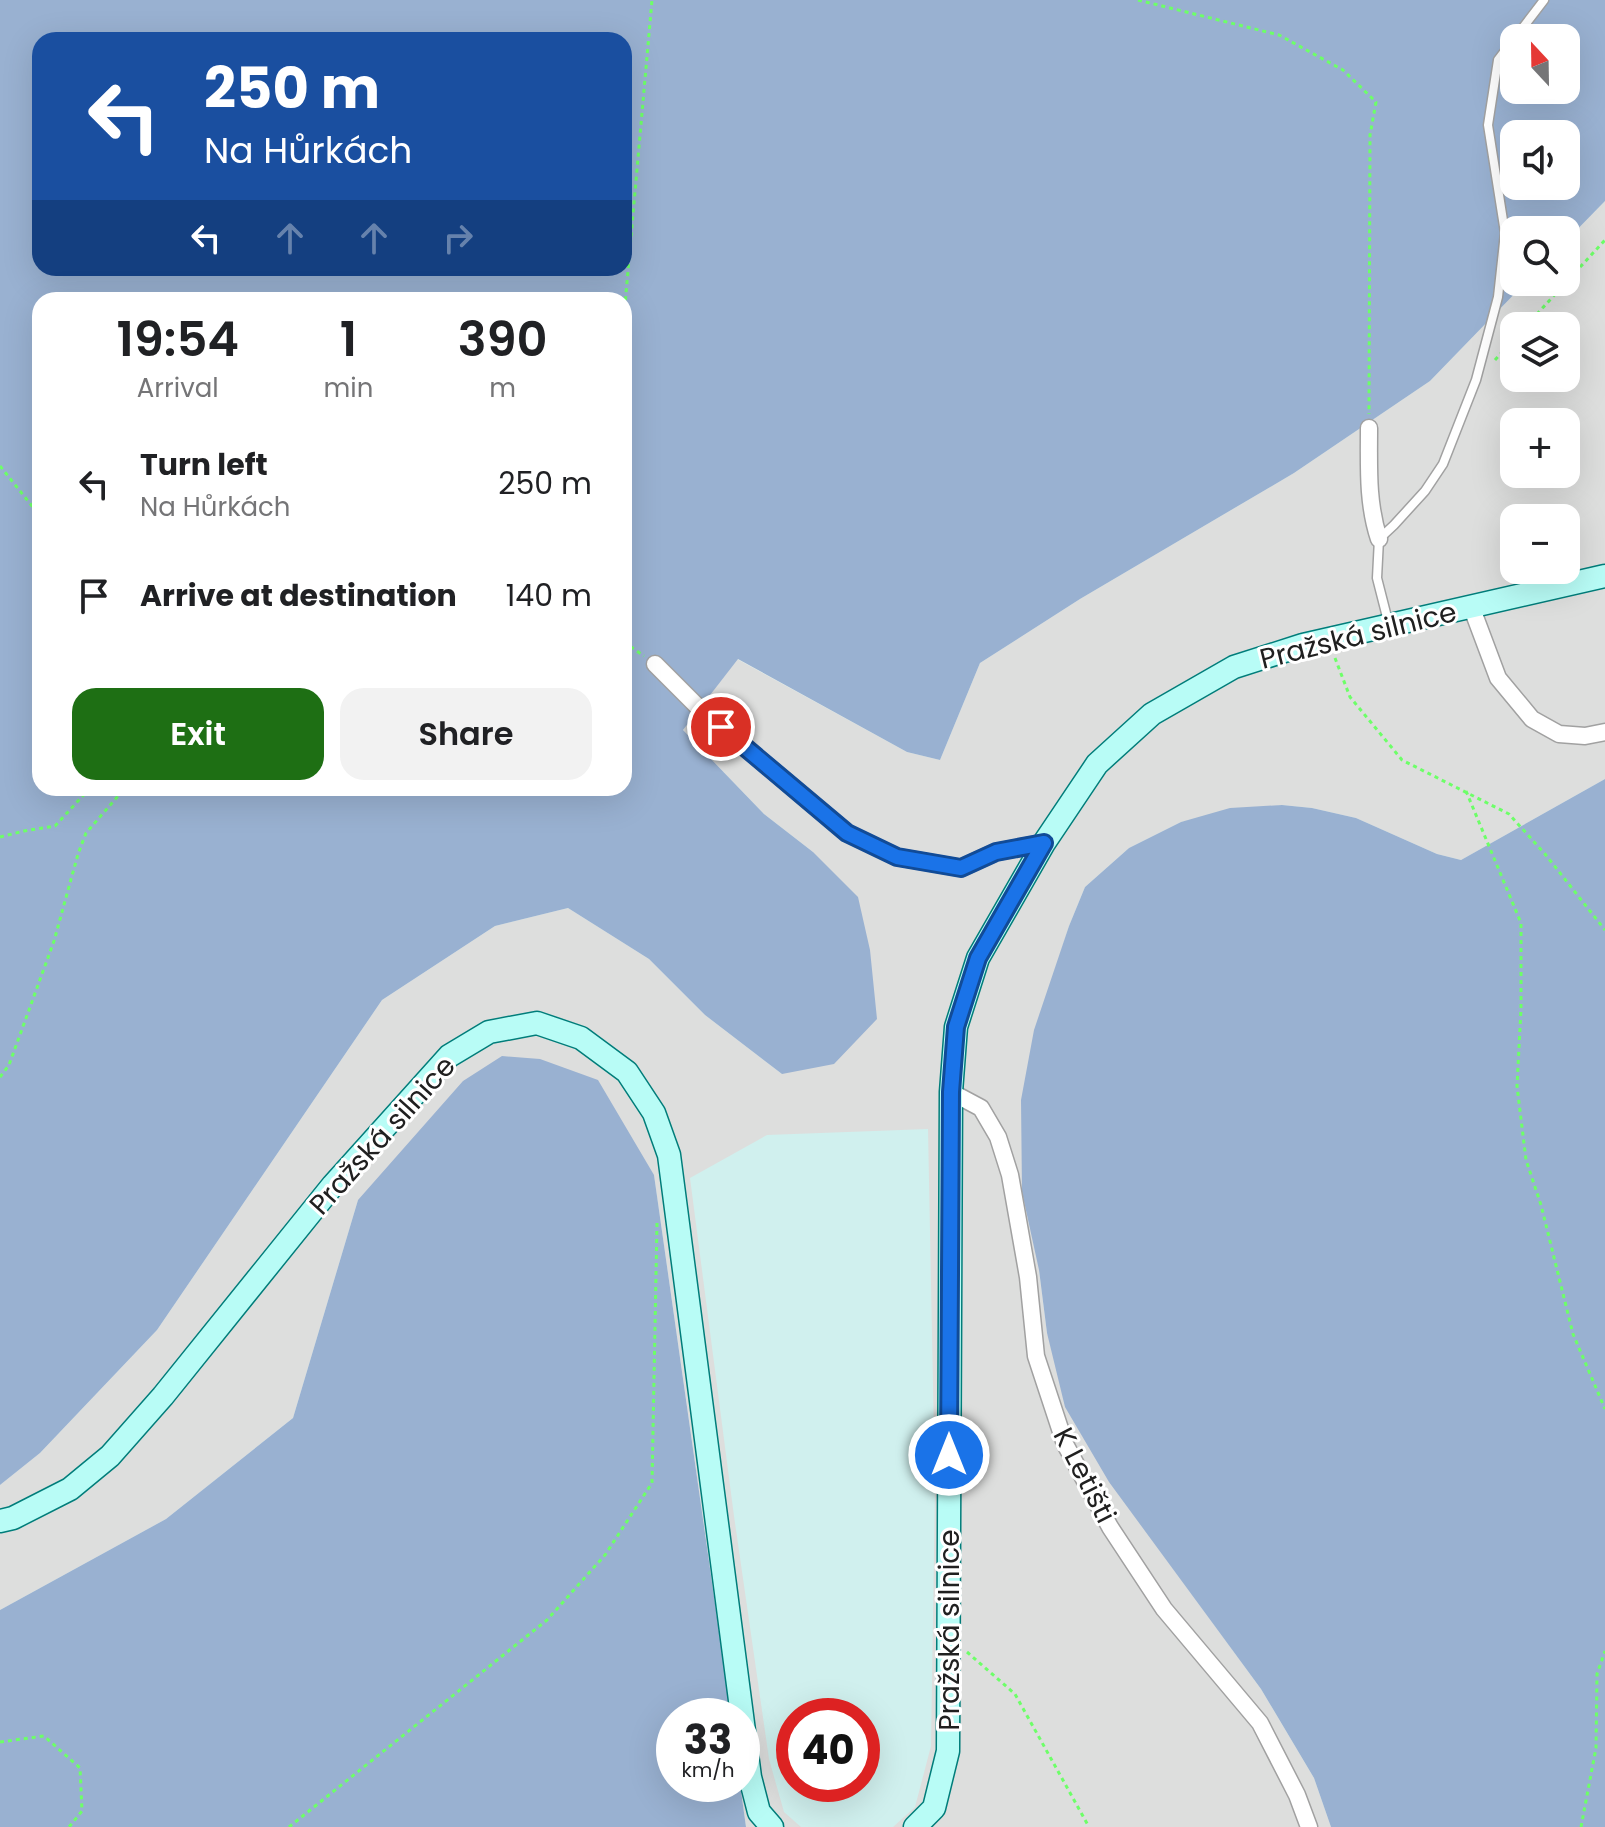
<!DOCTYPE html>
<meta charset="utf-8">
<style>
body{margin:0;font-family:Poppins,sans-serif;background:#f2f2f2;color:#202124;height:100vh;display:flex;flex-direction:column;font-size:30px;white-space:nowrap}
*{box-sizing:border-box;margin:0}
p{font-size:26px;color:#757577}
.icon{flex:none;width:44px;height:44px;fill:none;stroke:currentColor;stroke-width:2;stroke-linecap:round;stroke-linejoin:round}
.map{position:relative;flex:1;overflow:hidden}
.panel{position:absolute;left:32px;top:292px;width:600px;height:504px;display:flex;flex-direction:column;background:#fff;border-radius:24px;box-shadow:0 8px 32px #0002}
.panel>*{flex:none}
.guide{position:absolute;left:32px;top:32px;width:600px;height:244px;border-radius:24px;box-shadow:0 8px 32px #0002;background:#1a4fa0;color:#fff;overflow:hidden}
.needle{width:52px;rotate:338deg}
.fabs{position:absolute;left:1500px;top:24px;display:grid;gap:16px}
.fabs a{display:grid;place-items:center;width:80px;height:80px;border-radius:16px;background:#fff;box-shadow:0 8px 32px #0002;font-size:40px}
.speed{position:absolute;left:656px;top:1698px;display:flex;gap:16px;font-size:40px;font-weight:700;text-align:center}
.speed>*{display:grid;place-content:center;width:104px;height:104px;border-radius:50%;background:#fff;box-shadow:0 8px 32px #0002;line-height:1}
.speed small{font-size:20px;font-weight:400}
.speed .limit{border:12px solid #d22;background:#fff;color:#111}
.pin{position:absolute;display:grid;place-items:center;width:68px;height:68px;color:#fff;margin:-34px;border:4px solid #fff;border-radius:50%;box-shadow:0 2px 8px #0007}
.me{position:absolute;width:88px;margin:-44px;rotate:0deg;stroke-linejoin:round;filter:drop-shadow(0 0 6px #0008)}
.turn{display:flex;align-items:center;gap:28px;height:168px;padding:0 40px;font-size:36px}
.turn .icon{width:104px;height:104px;stroke-width:2.5}
.turn b{display:block;font-size:56px;line-height:68px}
.lanes{display:flex;align-items:center;height:76px;padding:0 40px;background:#0003;justify-content:center;gap:40px;direction:ltr}
.lanes .off{opacity:.35}
.eta{display:flex;justify-content:space-evenly;align-items:center;height:136px;text-align:center}
.eta b{font-size:48px;font-weight:600;line-height:56px}
.cta{display:flex;gap:16px;margin-top:auto;padding:16px 40px}
.cta a{flex:1;height:92px;border-radius:24px;background:#1e6f14;color:#fff;font-size:32px;font-weight:600;line-height:92px;text-align:center}
.cta a+a{background:#f2f2f2;color:#202124}
ul{padding:0;list-style:none}
li{display:flex;align-items:center;gap:24px;height:112px;padding:0 40px}
li div{flex:1}
li b{display:block;font-size:30px}
li em{font-style:normal}
.map>svg:first-child{display:block}
.residential{fill:#dddedd;fill-rule:evenodd}
.farmland{fill:#d0f0ee;fill-rule:evenodd}
.forest{fill:#99b1d1;fill-rule:evenodd}
.lines{fill:none;stroke-linecap:round;stroke-linejoin:round}
.lane-casing{stroke:#a1a1a1;stroke-width:11}
.street-casing{stroke:#a1a1a1;stroke-width:19}
.secondary-casing{stroke:#007d7a;stroke-width:25}
.path{stroke:#6dff68;stroke-width:3;stroke-dasharray:4 4;stroke-linecap:butt}
.lane{stroke:#fff;stroke-width:8}
.street{stroke:#fff;stroke-width:16}
.secondary{stroke:#b8fcf6;stroke-width:22}
.route-casing{stroke:#114b97;stroke-width:20}
.route{stroke:#1a73e8;stroke-width:14}
.labels{text-anchor:middle;stroke-width:6;stroke-linejoin:round;paint-order:stroke}
.street-label{font-size:28px;fill:#202020;stroke:#fff}
</style>
<div class="map">
<svg width="1605" height="1827" viewBox="0 0 1605 1827">
<rect width="100%" height="100%" fill="#e6f1ec"/>
<path class="residential" d="M1605,201V779L1461,860L1437,854L1356,818L1312,808L1282,805L1181,822L1129,848L1085,887L1069,926L1055,970L1039,1270L1047,1333L1110,1482L1261,1689L1314,1778L1331,1827H746L740,1784H742V1716H731L654,1175L358,1200L293,1418L166,1519L0,1610V1485L40,1453L157,1330L382,1000L495,926L568,908L649,959L705,1015L782,1074L813,852L764,814L683,730L737,659L907,752L940,760L980,663L1080,599L1294,473L1430,381L1526,282H1566V241ZM1514,326H1566V378H1514ZM1514,422H1566V474H1514ZM1514,518H1566V570H1514ZM794,1716H862V1784H794Z"/>
<path class="farmland" d="M928,1129L935,1488L931,1746L915,1807L893,1827H801L784,1812L769,1759L734,1516L690,1178L767,1135ZM794,1716H862V1784H794Z"/>
<g class="forest">
<path d="M0,0H1605V201L1566,241V230H1514V282H1526L1430,381L1294,473L1080,599L980,663L940,760L907,752L738,659L683,730L764,814L813,852L858,897L870,950L877,1019L834,1064L782,1074L705,1015L649,959L568,908L495,926L382,1000L157,1330L40,1453L0,1485ZM1514,38H1566V90H1514ZM40,40H624V268H40ZM1514,134H1566V186H1514ZM40,300H624V788H40Z"/>
<polygon points="1605,779 1605,1827 1331,1827 1314,1778 1261,1689 1109,1482 1065,1407 1047,1333 1039,1270 1022,1192 1021,1100 1034,1030 1069,926 1085,887 1129,848 1181,822 1230,808 1282,805 1312,808 1356,818 1437,854 1461,860"/>
<polygon points="502,1056 540,1059 598,1080 654,1175 731,1716 674,1716 674,1784 740,1784 746,1827 0,1827 0,1610 166,1519 293,1418 358,1200 463,1081"/>
</g>
<g class="lines">
<g class="lane-casing">
<g id="lane">
<polyline points="1515,38 1544,0"/>
<polyline points="1389,625 1377,578 1379,539 1394,525 1425,491 1443,464 1476,380 1498,297 1505,233 1488,125 1498,60 1514,39"/>
</g>
</g>
<g class="street-casing">
<g id="street">
<path d="M1369,428C1369,466 1367,503 1379,539"/>
<polyline points="1471,606 1498,678 1532,719 1559,734 1585,736 1605,732"/>
<polyline points="655,664 701,710 847,833 897,857 961,868 996,852 1044,843"/>
<polyline points="951,1092 981,1108 998,1137 1010,1175 1028,1277 1036,1356 1065,1444 1110,1527 1164,1609 1260,1723 1297,1795 1309,1827"/>
</g>
</g>
<g class="secondary-casing">
<g id="secondary">
<polyline points="0,1521 13,1518 70,1489 110,1456 163,1396 333,1185 449,1056 489,1032 537,1023 581,1038 627,1072 654,1113 669,1155 750,1777 759,1812 772,1827"/>
<polyline points="915,1827 934,1808 948,1751 951,1092 956,1027 978,958 1044,843 1097,764 1152,714 1234,667 1303,645 1605,576"/>
</g>
</g>
<g class="path">
<polyline points="1138,0 1279,35 1343,70 1376,102 1370,135 1369,414"/>
<polyline points="624,316 652,0"/>
<polyline points="1526,326 1605,240"/>
<polyline points="1495,360 1514,339"/>
<polyline points="0,466 40,516"/>
<polyline points="624,642 644,656"/>
<polyline points="1335,658 1350,697 1402,760 1509,814 1545,854 1605,930"/>
<polyline points="1466,791 1521,923 1521,1009 1517,1086 1526,1160 1541,1205 1573,1334 1605,1409"/>
<polyline points="0,837 24,831 55,826 90,788"/>
<polyline points="0,1077 9,1065 54,941 78,854 86,833 125,788"/>
<polyline points="967,1652 1015,1694 1089,1827"/>
<polyline points="0,1742 44,1736 80,1768 82,1811 69,1827"/>
<polyline points="289,1827 547,1620 605,1555 652,1483 657,1222"/>
<polyline points="1581,1827 1596,1748 1597,1674 1605,1651"/>
</g>
<use href="#lane" class="lane"/>
<use href="#street" class="street"/>
<use href="#secondary" class="secondary"/>
</g>
<g class="lines">
<g class="route-casing">
<polyline id="route" points="721,727 847,833 897,857 961,868 996,852 1044,843 978,958 956,1027 951,1092 949,1455"/>
</g>
<use href="#route" class="route"/>
</g>
<g class="labels">
<g class="street-label">
<text transform="translate(1358 635) rotate(-14)" y="10">Pražská silnice</text>
<text transform="translate(382 1135) rotate(-48)" y="10">Pražská silnice</text>
<text transform="translate(1085 1475) rotate(63)" y="10">K Letišti</text>
<text transform="translate(949 1630) rotate(-90)" y="10">Pražská silnice</text>
</g>
</g>
</svg>
<div class="fabs">
<a><svg class="needle" viewBox="-14 -14 28 28"><path d="M0-13l5 13h-10z" fill="#e53935"/><path d="M0 13l5-13h-10z" fill="#757577"/></svg></a>
<a><svg class="icon" aria-label="sound" viewBox="0 0 24 24"><path d="M4 9h4l5-4v14l-5-4H4zM17 9q2 3 0 6"/></svg></a>
<a><svg class="icon" aria-label="search" viewBox="0 0 24 24"><circle cx="10" cy="10" r="6"/><path d="M15 15l6 6"/></svg></a>
<a><svg class="icon" aria-label="layers" viewBox="0 0 24 24"><path d="M12 4l9 5-9 5-9-5zM3 14l9 5 9-5"/></svg></a>
<a>+</a>
<a>−</a>
</div>
<div class="speed"><div>33<small>km/h</small></div><div class="limit">40</div></div>
<div class="pin" style="left:721px;top:727px;background:#d93025"><svg class="icon" aria-label="arrive" viewBox="0 0 24 24"><path d="M6 21V4h12l-3 4 3 4H6"/></svg></div>
<svg class="me" style="left:949px;top:1455px" viewBox="-20 -20 40 40"><circle r="17" fill="#1a73e8" stroke="#fff" stroke-width="3"/><path d="M0-11L8 9 0 5-8 9z" fill="#fff"/></svg>
<div class="guide">
<div class="turn"><svg class="icon" aria-label="left" viewBox="0 0 24 24"><path d="M17 20v-9H6M10 6l-5 5 5 5"/></svg><div><b>250 m</b>Na Hůrkách</div></div>
<div class="lanes"><svg class="icon" aria-label="left" viewBox="0 0 24 24"><path d="M17 20v-9H6M10 6l-5 5 5 5"/></svg><svg class="icon off" aria-label="ahead" viewBox="0 0 24 24"><path d="M12 20V5M6 11l6-6 6 6"/></svg><svg class="icon off" aria-label="ahead" viewBox="0 0 24 24"><path d="M12 20V5M6 11l6-6 6 6"/></svg><svg class="icon off" aria-label="right" viewBox="0 0 24 24"><path d="M7 20v-9h11M14 6l5 5-5 5"/></svg></div>
</div>
<section class="panel">
<div class="eta">
<div><b>19:54</b><p>Arrival</p></div>
<div><b>1</b><p>min</p></div>
<div><b>390</b><p>m</p></div>
</div>
<ul>
<li><svg class="icon" aria-label="left" viewBox="0 0 24 24"><path d="M17 20v-9H6M10 6l-5 5 5 5"/></svg><div><b>Turn left</b><p>Na Hůrkách</p></div><em>250 m</em></li>
<li><svg class="icon" aria-label="arrive" viewBox="0 0 24 24"><path d="M6 21V4h12l-3 4 3 4H6"/></svg><div><b>Arrive at destination</b></div><em>140 m</em></li>
</ul>
<div class="cta"><a>Exit</a><a>Share</a></div>
</section>
</div>
